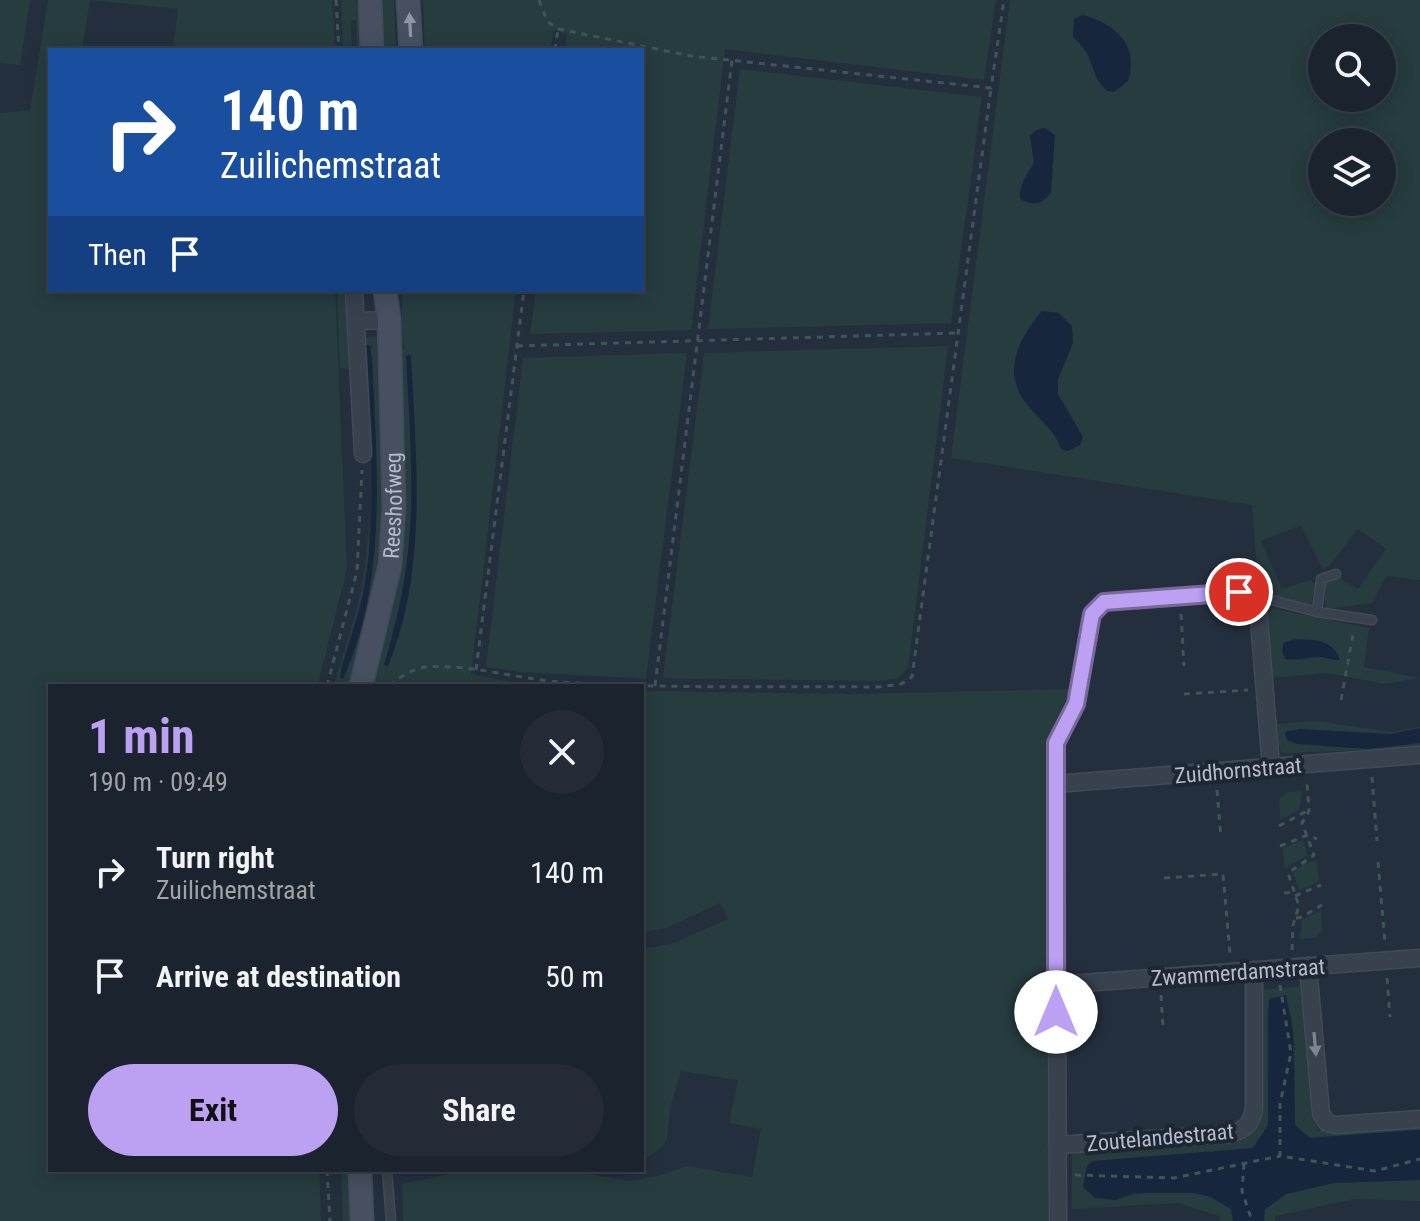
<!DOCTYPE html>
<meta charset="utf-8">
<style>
body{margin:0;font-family:"Roboto Condensed",sans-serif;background:#242b36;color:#f1f3f6;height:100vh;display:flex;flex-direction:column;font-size:30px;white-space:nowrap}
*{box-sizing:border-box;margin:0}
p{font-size:26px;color:#a0a4aa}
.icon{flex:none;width:44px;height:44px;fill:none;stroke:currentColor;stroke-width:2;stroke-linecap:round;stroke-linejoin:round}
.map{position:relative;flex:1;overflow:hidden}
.sheet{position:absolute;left:48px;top:684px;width:596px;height:488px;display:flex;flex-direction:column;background:#1b232e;border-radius:0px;box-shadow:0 4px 20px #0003,0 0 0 2px #39404a}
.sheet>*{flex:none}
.top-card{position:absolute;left:48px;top:48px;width:596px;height:244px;border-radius:0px;box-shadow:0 4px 20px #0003,0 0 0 2px #39404a;background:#1a4fa0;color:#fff;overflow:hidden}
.fabs{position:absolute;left:1308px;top:24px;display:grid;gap:16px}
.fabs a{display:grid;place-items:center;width:88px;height:88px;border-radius:50%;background:#1b232e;box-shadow:0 4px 20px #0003,0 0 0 2px #39404a;font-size:40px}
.pin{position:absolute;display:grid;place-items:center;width:68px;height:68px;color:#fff;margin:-34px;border:4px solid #fff;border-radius:50%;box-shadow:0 2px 8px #0007}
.me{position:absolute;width:88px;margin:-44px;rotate:0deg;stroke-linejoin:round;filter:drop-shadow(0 0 6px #0008)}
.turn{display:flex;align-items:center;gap:28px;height:168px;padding:0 40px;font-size:36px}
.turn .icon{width:104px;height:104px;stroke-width:2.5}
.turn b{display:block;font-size:56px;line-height:68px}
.then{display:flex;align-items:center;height:76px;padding:0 40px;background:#0003;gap:16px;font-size:30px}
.round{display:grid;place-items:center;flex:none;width:84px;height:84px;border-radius:42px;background:#242b36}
.summary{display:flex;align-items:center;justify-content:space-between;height:136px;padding:0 40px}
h1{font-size:48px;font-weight:700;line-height:60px;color:#bca0f2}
.button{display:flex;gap:16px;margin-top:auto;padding:16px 40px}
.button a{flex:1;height:92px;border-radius:48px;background:#bca0f2;color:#111;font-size:32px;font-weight:700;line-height:92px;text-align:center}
.button a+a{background:#242b36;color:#f1f3f6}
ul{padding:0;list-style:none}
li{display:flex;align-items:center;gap:24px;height:104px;padding:0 40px}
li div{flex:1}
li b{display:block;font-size:30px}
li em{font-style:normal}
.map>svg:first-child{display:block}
.green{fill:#263c3f;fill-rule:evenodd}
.water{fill:#17263c}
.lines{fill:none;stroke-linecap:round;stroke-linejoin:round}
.lane-casing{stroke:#414a57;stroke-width:11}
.street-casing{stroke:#414a57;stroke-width:19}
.secondary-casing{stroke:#414a57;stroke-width:25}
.path{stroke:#3f5557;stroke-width:3;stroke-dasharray:6 6;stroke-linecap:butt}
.lane{stroke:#38414e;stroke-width:8}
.street{stroke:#38414e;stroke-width:16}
.secondary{stroke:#465061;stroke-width:22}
.oneway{fill:#8e96a5}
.oneway2{fill:#7c8592}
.route-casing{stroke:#7a689d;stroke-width:20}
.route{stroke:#bca0f2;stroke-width:14}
.labels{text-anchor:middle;stroke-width:8;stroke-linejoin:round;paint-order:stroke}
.street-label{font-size:22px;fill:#b4bcc9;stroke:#1d2633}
</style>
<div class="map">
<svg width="1420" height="1221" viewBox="0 0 1420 1221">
<rect width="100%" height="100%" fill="#242f3e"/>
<g class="green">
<polygon points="0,0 30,0 20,65 0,63"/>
<polygon points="48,0 332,0 335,50 173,50 178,9 90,0 82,50 50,50 50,290 335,290 347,570 317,686 50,686 50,1170 319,1170 321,1221 0,1221 0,113 30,110"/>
<polygon points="341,0 356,0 364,24 366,50 357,50 356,20 351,21 352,50 343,50"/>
<polygon points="377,0 394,0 396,50 379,50"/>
<polygon points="423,0 996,0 984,80 725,49 691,330 530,334 536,290 642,290 642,50 565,50 567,34 554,30 550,50 425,50"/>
<path d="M1010,0H1420V580L1386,576L1372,603L1326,609L1323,581L1338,577L1358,589L1386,549L1358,529L1329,566L1323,569L1301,525L1261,541L1282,589L1310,580L1315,584L1311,605L1266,593L1258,581L1252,505L951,458ZM1322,38H1382V98H1322ZM1322,142H1382V202H1322Z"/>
<polygon points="740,69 982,97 951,323 708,329"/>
<polygon points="337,290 346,290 349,369 340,368"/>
<path d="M403,290H516L471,674L517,683L565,686H372C385,638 399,591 403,541C409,478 403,413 400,350L404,349V344H400Z"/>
<path d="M379,336L384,504L382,539L378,572L350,686H334C344,648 359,611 364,573C375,495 366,416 362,338ZM370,345C374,371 373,399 374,425C378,510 380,600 343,679L340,677L342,666L362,598L369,553Z"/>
<polygon points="948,346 908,668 898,678 879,681 663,678 704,353"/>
<polygon points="687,353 646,679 519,672 486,667 523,358"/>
<polygon points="1265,607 1369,628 1364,667 1420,678 1385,684 1327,673 1270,678"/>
<polygon points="1070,689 1048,743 1049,1221 403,1221 402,1184 469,1170 563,1170 629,1181 658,1176 687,1166 752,1177 761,1129 729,1123 738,1080 681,1071 670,1108 667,1138 663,1146 642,1161 642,949 671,944 728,919 720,903 666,928 642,932 642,691 861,694"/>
<polygon points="1318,721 1391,732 1420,727 1420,748 1282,753 1277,742 1274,724"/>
<polygon points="1302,791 1299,810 1280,820 1279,799 1288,792"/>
<polygon points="1303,840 1308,855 1284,869 1283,848"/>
<polygon points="1317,861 1319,882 1299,890 1293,873 1305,863"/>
<polygon points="1321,910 1322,931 1314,938 1300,939 1302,920"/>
<path d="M1305,986L1318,1131L1420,1123V1130L1309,1138L1295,1125C1293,1083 1300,1034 1285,995L1267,1009L1268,1125L1253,1149L1093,1161L1116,1200C1139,1191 1185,1188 1209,1197C1217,1200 1224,1205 1231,1209L1233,1221H1220L1219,1216L1178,1203L1072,1209V1154L1082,1150L1244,1139L1255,1129L1260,1115L1262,990Z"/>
<polygon points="341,1170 349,1170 351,1221 343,1221"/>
<polygon points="1400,1180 1420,1180 1420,1201 1354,1199 1276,1216 1275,1221 1264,1221 1265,1209 1286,1194 1334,1183"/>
</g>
<g class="water">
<path d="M1083,15C1115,24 1140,45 1128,81L1114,92L1107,91C1096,81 1095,73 1090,60C1087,51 1080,44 1073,37L1074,19Z"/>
<path d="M1045,128L1055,135L1051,192C1043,205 1033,206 1020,199C1019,184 1027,175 1034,163L1030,136L1036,130Z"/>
<path d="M1042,311L1059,313L1072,326L1073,343L1058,379V394L1083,437L1080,445L1068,451L1061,449C1055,431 1041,421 1030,408C1000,375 1017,341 1042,311Z"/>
<path d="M365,345H370L372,360C377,466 388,579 343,679L340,677L342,666C351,639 360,612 365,584C378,505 369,424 365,345Z"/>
<path d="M409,354L411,356C416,457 428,570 388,666L384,665C395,628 404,590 408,552C415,487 409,421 406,356Z"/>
<path d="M1294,639C1314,640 1332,638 1340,660C1331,661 1329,658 1320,657C1309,656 1298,662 1285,659L1282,651L1284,643Z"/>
<polygon points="1420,728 1420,743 1368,749 1297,744 1287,740 1285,734 1287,731 1300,729 1390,734"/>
<polygon points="1286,995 1293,1033 1295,1125 1310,1138 1420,1130 1420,1180 1334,1183 1286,1194 1265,1209 1264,1221 1233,1221 1231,1209 1211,1197 1194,1193 1133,1193 1116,1200 1095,1198 1083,1187 1087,1166 1093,1161 1253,1148 1268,1125 1269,999"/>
</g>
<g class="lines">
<g class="lane-casing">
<g id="lane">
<polyline points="1256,599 1264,598 1317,612 1372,620"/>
<polyline points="1317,612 1321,579 1336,574"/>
<polyline points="387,1170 391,1221"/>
</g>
</g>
<g class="street-casing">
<g id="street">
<polyline points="354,290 363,454"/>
<polyline points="356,321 389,320"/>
<polyline points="1056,784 1420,755"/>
<polyline points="1308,966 1321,1113 1327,1123 1336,1125 1420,1119"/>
<polyline points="1056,985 1420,958"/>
<path d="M1057,1145L1230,1134C1246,1129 1251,1125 1254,1108V970"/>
<polyline points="1058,1221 1056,743 1076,704 1092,614 1104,602 1239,592 1251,595 1258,608 1271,767"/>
</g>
</g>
<g class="secondary-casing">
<g id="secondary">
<polyline points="370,0 372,50"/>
<polyline points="408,0 411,50"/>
<path id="s1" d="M361,686L390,565L394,506L389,320L385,290"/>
<polyline points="360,1170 362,1221"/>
</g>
</g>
<g class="path">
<polyline points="336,0 339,50"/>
<polyline points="539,0 547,21 558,29 691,56 991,88 1004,0"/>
<polyline points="555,50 558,29"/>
<polyline points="517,346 957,333"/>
<polyline points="1181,614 1184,666"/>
<polyline points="476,670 524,290"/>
<polyline points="327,686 357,571 362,470"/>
<path d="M390,686C398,677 415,668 427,667C472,664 516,679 561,682C666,689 772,686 878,687L901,684L912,677L991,88"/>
<polyline points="655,686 732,60"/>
<polyline points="1184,694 1248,690"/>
<polyline points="1341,700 1354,629"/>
<polyline points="1372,777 1377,841"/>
<polyline points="1217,790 1221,838"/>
<polyline points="1279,826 1307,811"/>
<polyline points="1280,846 1308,835 1317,839"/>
<polyline points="1378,862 1385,942"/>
<polyline points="1164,878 1223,874 1230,954"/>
<polyline points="1284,893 1294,892"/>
<polyline points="1295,896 1321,885"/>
<polyline points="1296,918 1302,917 1322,905"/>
<polyline points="1292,950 1293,925 1299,906 1288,873 1314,855 1302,823 1309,811 1307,783"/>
<polyline points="1387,978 1390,1017"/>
<polyline points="1280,985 1291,1053 1280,1104 1280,1156 1375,1171 1420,1159"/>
<polyline points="1161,995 1163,1027"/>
<polyline points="1244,1164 1242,1191 1252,1221"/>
<polyline points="327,1170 330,1221"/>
<polyline points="1075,1175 1174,1178 1280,1156"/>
</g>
<use href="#lane" class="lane"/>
<use href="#street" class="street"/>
<use href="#secondary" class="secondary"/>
</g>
<defs><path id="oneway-solid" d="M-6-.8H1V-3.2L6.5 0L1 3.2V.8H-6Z" transform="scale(2)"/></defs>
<use class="oneway" href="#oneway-solid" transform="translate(410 25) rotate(-93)"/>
<use class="oneway2" href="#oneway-solid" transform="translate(1315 1044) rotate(85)"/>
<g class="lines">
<g class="route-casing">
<polyline id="route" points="1056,1012 1056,743 1076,704 1092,614 1104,602 1239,592"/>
</g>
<use href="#route" class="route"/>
</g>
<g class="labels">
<g class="street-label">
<text dy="8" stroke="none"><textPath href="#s1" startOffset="184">Reeshofweg</textPath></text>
<text transform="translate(1238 770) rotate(-5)" y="8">Zuidhornstraat</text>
<text transform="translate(1238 972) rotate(-4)" y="8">Zwammerdamstraat</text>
<text transform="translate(1160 1137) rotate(-5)" y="8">Zoutelandestraat</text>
</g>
</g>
</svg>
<div class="fabs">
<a><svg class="icon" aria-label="search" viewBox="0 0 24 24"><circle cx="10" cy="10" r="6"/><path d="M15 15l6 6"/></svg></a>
<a><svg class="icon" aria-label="layers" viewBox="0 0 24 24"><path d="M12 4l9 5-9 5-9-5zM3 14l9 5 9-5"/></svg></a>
</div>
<div class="pin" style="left:1239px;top:592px;background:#d93025"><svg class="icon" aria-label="arrive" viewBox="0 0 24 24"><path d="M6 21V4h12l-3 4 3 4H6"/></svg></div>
<svg class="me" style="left:1056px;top:1012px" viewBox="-20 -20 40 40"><circle r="19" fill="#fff"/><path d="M0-13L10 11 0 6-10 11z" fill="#bca0f2"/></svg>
<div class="top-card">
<div class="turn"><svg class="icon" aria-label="right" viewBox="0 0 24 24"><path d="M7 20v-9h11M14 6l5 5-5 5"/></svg><div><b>140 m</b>Zuilichemstraat</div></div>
<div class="then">Then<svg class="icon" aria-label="arrive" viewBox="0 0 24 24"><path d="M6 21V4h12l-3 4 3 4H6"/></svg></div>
</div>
<section class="sheet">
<div class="summary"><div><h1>1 min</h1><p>190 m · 09:49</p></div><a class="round"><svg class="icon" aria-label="close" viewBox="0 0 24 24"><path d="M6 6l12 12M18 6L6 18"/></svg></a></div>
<ul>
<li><svg class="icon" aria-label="right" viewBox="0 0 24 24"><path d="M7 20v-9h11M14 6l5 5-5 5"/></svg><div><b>Turn right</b><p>Zuilichemstraat</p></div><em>140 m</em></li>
<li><svg class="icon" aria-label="arrive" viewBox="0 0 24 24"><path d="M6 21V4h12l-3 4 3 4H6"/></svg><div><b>Arrive at destination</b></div><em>50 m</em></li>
</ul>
<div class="button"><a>Exit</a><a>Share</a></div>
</section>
</div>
